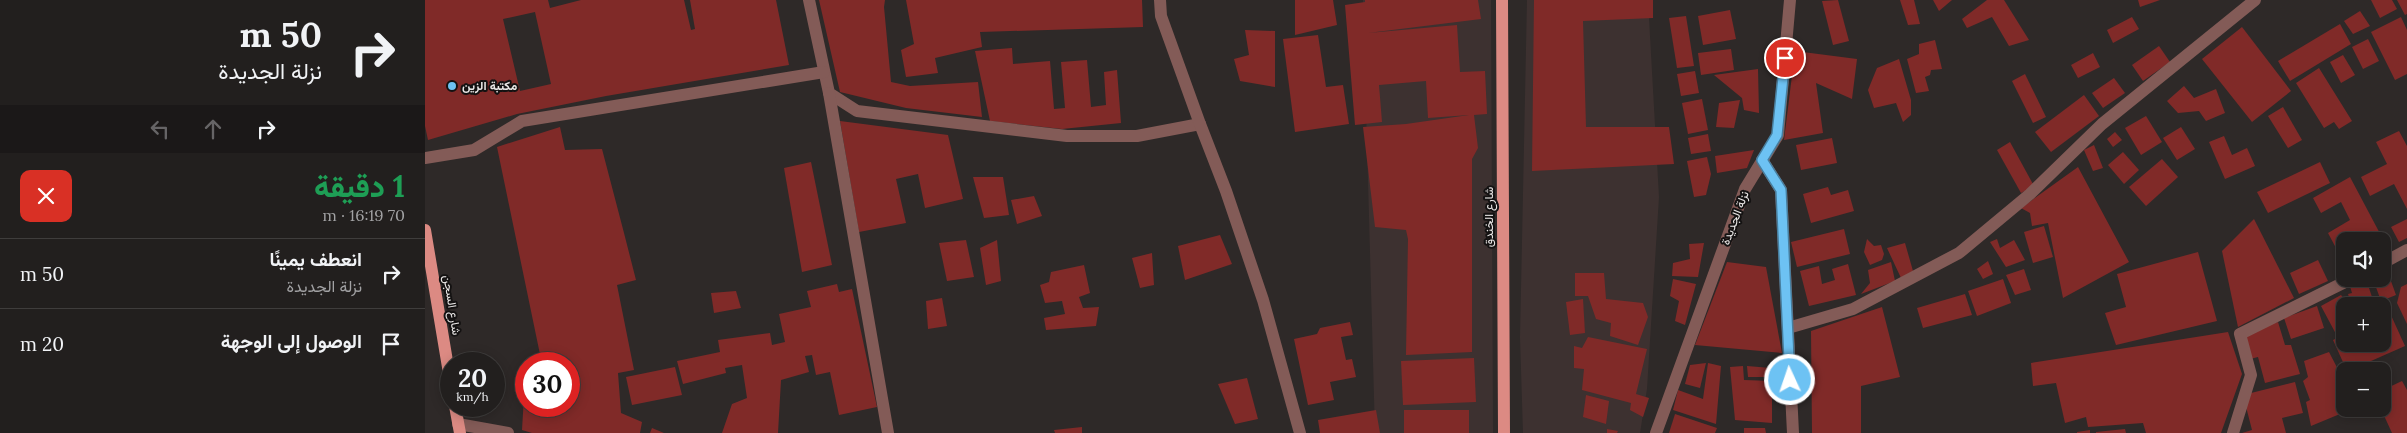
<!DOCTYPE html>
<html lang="ar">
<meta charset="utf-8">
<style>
body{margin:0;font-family:Lora,Vazirmatn,serif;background:#2e2c2b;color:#f1f3f6;direction:rtl;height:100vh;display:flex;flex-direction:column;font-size:19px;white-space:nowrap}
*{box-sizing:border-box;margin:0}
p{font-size:16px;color:#a2a2a4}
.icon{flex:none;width:28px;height:28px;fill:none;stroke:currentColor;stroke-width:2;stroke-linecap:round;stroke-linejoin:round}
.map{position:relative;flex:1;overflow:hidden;direction:ltr}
.details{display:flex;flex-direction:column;background:#221f1e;width:425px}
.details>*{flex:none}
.top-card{background:#221f1e;color:#f1f3f6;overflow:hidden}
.buttons{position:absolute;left:1911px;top:232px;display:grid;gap:10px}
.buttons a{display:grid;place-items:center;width:55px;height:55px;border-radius:10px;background:#221f1e;box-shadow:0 2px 12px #0003,0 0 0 1px #3f3d3c;font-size:25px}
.speed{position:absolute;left:15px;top:352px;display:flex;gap:10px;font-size:25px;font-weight:700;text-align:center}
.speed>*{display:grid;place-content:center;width:65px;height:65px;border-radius:50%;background:#221f1e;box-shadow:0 2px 12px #0003,0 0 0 1px #3f3d3c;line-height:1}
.speed small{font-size:12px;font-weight:400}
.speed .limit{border:8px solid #d22;background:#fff;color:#111}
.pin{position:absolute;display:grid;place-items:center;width:42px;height:42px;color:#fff;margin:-21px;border:2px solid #fff;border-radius:50%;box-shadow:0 1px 5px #0007}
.me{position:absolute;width:55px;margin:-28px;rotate:357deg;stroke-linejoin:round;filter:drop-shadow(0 0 4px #0008)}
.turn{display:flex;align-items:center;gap:18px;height:105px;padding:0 20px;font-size:22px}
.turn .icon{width:65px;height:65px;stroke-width:2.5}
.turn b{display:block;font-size:35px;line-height:42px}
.lanes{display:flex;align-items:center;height:48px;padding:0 20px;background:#0003;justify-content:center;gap:25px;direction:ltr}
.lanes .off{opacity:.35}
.round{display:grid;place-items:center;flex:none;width:52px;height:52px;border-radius:10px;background:#2e2c2b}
.head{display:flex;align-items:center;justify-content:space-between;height:85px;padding:0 20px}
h1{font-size:30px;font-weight:800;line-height:38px;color:#1e9e55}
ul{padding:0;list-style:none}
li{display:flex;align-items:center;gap:15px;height:70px;padding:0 20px;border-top:1px solid #3f3d3c}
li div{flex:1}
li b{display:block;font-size:19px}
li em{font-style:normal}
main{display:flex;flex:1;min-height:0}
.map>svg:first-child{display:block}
.built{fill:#3d3130}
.building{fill:#802a28;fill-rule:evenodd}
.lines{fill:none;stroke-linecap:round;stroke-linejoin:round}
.minor{stroke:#835b57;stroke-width:12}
.major{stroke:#dc8a83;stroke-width:12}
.route-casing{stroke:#477e9e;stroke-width:12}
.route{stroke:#6dc2f3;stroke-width:9}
.poi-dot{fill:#6dc2f3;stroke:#141212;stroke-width:2}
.labels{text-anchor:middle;stroke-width:4;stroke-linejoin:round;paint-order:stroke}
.poi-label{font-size:12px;font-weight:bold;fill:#ece9e8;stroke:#141212;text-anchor:start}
.street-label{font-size:12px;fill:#ece9e8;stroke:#141212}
</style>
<main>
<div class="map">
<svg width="1982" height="433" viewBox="0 0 1982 433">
<rect width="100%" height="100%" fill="#2e2928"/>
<g class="built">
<polygon points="938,0 1066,0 1068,433 950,433"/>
<polygon points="1102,0 1223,0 1234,197 1222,389 1215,433 1098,433 1095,338"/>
</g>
<g class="building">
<path d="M0,0H123L125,8L156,0H259L266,30L270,29L265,0H351L364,65L181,96L92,114L3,140L0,126ZM110,12L126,84L95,91L78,19Z"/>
<polygon points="394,0 460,0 459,7 466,82 485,86 553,82 557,117 481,108 415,92"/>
<polygon points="481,0 717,0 718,27 555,32 557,47 510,58 513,73 481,77 476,50 489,44"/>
<polygon points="870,0 908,0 912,25 870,35"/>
<polygon points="940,0 1053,0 1056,19 943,33 1032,25 1035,72 1060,71 1062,114 1049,115 1053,148 1047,159 1047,352 981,355 983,239 981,230 950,227 938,127 981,124 1044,115 1003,118 1001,81 954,85 957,122 930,125 920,5 940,2"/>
<polygon points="1109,0 1228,0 1228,18 1158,21 1161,127 1244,127 1249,164 1107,171"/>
<polygon points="1413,0 1424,41 1408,45 1397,1"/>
<polygon points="1475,0 1489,0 1495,24 1483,25"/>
<polygon points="1508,0 1527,0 1514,11"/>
<polygon points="1562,0 1579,0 1604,40 1584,46 1567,17 1542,28 1537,19"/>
<polygon points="1713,0 1735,0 1715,7"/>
<polygon points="1946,0 1967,0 1972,9 1955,18"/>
<polygon points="1972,0 1982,0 1982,14 1980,15"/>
<polygon points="1305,10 1311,39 1278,45 1273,16"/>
<polygon points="1935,11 1945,26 1928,34 1919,21"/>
<polygon points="1261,16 1269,66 1252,68 1244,18"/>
<polygon points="1707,17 1714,29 1688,43 1682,30"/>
<polygon points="1976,17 1982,30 1982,74 1970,80 1946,32"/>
<polygon points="1915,24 1926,44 1865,81 1853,61"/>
<polygon points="1817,27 1866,91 1827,122 1777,59"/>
<polygon points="820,30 850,31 850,87 815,81 809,59 824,55"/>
<polygon points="893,35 901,87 918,85 924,124 870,132 858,39"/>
<polygon points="1943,39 1954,61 1938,69 1927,47"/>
<polygon points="1510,40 1517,69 1506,70 1505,75 1500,77 1504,91 1491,93 1482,59 1494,54 1494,44"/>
<polygon points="1734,46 1745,62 1718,81 1707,65"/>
<polygon points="587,48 588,64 625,61 629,109 640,108 636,62 662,60 666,107 681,105 679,72 692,70 696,123 637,129 565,121 550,51"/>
<polygon points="1306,49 1309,70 1276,75 1273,53"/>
<polygon points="1370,51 1432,59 1427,99 1391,83 1398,133 1359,140"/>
<polygon points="1668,53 1675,67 1653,78 1646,65"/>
<polygon points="1918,55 1930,75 1916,83 1905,62"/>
<polygon points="1474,59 1486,100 1486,115 1478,122 1471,103 1449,108 1443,90 1452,68"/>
<polygon points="1894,68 1927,121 1914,129 1909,122 1899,128 1871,83"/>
<polygon points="1333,69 1334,113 1319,110 1317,98 1289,75"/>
<polygon points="1270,71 1274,93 1256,96 1252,74"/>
<polygon points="1600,74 1621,117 1608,123 1587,81"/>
<polygon points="1689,78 1700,93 1678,108 1667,93"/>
<polygon points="1759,86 1769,98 1791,89 1800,113 1781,121 1774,111 1753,113 1742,101"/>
<polygon points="1659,95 1674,116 1626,152 1610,132"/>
<polygon points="1277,99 1283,130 1263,134 1257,103"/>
<polygon points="1315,100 1309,128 1291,127 1294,103"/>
<polygon points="1858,107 1877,140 1863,148 1843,116"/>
<polygon points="1721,116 1737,142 1716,155 1700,128"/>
<polygon points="415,121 523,135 538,199 500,208 493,174 471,179 481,223 434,232"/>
<polygon points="135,127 140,150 177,149 199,233 211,280 192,285 209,370 193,373 196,413 217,422 215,433 107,433 97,430 99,396 101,397 101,406 144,406 144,364 117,364 72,147"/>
<polygon points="1756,127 1770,149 1752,160 1738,138"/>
<polygon points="1974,131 1982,146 1982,209 1969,184 1945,196 1936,177 1962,164 1951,142"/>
<polygon points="1690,132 1697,140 1688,147 1682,139"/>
<polygon points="1283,134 1286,151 1266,154 1263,138"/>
<polygon points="1799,136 1807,155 1822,148 1830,166 1800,179 1784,142"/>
<polygon points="1407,138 1412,163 1376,170 1371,145"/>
<polygon points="1585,142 1609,186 1596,193 1572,150"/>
<polygon points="1669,145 1678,168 1668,171 1659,150"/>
<polygon points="1329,150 1322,168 1292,173 1290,156"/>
<polygon points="1698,152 1714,170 1699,184 1683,165"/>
<polygon points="1282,157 1286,174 1281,195 1269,197 1262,161"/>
<polygon points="1737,159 1753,177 1721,206 1704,187"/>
<polygon points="386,162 407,265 377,272 359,168"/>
<polygon points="1895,162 1905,183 1843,213 1832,192"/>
<polygon points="1653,167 1704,262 1638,298 1623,223 1607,226 1605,213 1596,208"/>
<polygon points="548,177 578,177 584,215 559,218"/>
<polygon points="1925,177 1960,243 1920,241 1920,265 1903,233 1925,220 1916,202 1896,213 1888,198"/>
<polygon points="1403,187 1406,195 1423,190 1429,211 1386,223 1378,194"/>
<polygon points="609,196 617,216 592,224 586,200"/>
<polygon points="1829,219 1869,298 1813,327 1797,251"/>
<polygon points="1982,219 1982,238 1974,242 1966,227"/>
<polygon points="1619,226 1628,257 1608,263 1599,232"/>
<polygon points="1419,229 1425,254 1372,267 1366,242"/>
<polygon points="795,235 807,264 760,280 753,246"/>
<polygon points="1442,239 1449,246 1456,245 1459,254 1457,260 1445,265 1439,252"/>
<polygon points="1572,239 1575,248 1589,240 1600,260 1581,267 1565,242"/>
<polygon points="541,240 549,277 522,281 514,243"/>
<polygon points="572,240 576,281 561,285 555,248"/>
<polygon points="1279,243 1273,277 1247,276 1248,263 1265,259 1264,244"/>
<polygon points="1480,243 1488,271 1476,278 1462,248"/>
<polygon points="1773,252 1792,321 1691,345 1680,313 1701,307 1692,274"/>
<polygon points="727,253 729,285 715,288 707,258"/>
<polygon points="1893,260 1903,281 1874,294 1865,273"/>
<polygon points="1563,261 1568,274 1558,279 1552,269"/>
<polygon points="1302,262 1341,267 1357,353 1270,345"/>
<polygon points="1466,262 1470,281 1436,294 1445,283 1443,270"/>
<polygon points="1423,264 1431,295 1384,306 1375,271 1394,266 1397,284 1410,280 1407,269"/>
<polygon points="659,265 665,293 654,297 658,308 674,307 671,326 621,330 619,318 640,314 637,301 620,303 615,285 624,282 626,272"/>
<polygon points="1599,269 1606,290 1590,295 1581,275"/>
<polygon points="1962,270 1971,295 1956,301 1948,279 1958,279 1958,271"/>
<polygon points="1150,273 1179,273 1181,299 1218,303 1223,317 1213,345 1185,336 1186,323 1171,319 1163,296 1150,296"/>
<polygon points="1248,279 1271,284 1260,325 1250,321 1254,301 1245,296"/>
<polygon points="1578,279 1586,303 1552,316 1543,291"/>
<polygon points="1937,279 1941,279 1949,303 1940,306 1927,306 1923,294 1927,293 1924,283"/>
<polygon points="412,284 414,292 427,289 452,407 414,415 405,372 391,375 387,355 380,356 384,372 356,380 353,433 297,433 307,404 322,398 317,365 300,368 301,373 258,384 252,361 295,352 293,340 345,333 347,345 360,342 354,314 386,307 382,291"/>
<polygon points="1982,284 1982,324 1972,303 1976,287"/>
<polygon points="311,291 316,308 289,313 286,293"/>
<polygon points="1540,294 1547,315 1498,328 1492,308"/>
<polygon points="1916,295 1925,306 1920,306 1920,330 1911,334 1896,306"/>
<polygon points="517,298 522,326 503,329 501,301"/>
<polygon points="1158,299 1160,333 1145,335 1141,302"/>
<polygon points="1892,306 1899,328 1866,339 1859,318"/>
<polygon points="1457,307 1475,377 1436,386 1436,433 1387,433 1386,331"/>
<polygon points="1965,313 1980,346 1946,361 1950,371 1922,371 1908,340 1920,334 1920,344 1958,344 1958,316"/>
<polygon points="925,322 928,335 916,337 921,360 927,359 931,377 905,382 909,400 883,405 869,339 892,334 895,328"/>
<polygon points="1853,322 1860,345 1866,345 1875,374 1840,383 1833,357 1821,360 1813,333"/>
<polygon points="1803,332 1817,374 1796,433 1721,433 1718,423 1663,427 1661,417 1640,423 1631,383 1608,386 1606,363"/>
<polygon points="1163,337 1222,349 1211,394 1224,398 1218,417 1205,410 1206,403 1157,390 1159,369 1149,368 1149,346 1157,348"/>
<polygon points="1904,352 1920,383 1920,409 1927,409 1886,426 1881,402 1885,400 1878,381 1883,377 1879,361"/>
<polygon points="1049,358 1051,402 978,405 976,361"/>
<polygon points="1281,363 1275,388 1260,384 1265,365"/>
<polygon points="1283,363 1296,366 1291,424 1248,410 1253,390 1278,399"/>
<polygon points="1318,366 1319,380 1347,381 1347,423 1310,420 1305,367"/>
<polygon points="1322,366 1346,368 1346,377 1323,377"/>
<polygon points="250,367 257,395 207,405 201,377"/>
<polygon points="822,378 833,419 810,424 793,384"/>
<polygon points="1977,381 1982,390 1982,433 1967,433 1956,409 1958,390"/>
<polygon points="1870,382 1878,413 1857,418 1861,433 1817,433 1827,430 1818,395"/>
<polygon points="1161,395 1184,401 1181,424 1158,417"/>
<polygon points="951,410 955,433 895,433 893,420"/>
<rect x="979" y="410" width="65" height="23"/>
<polygon points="1250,414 1292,428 1290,433 1244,433"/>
<polygon points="657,427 657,433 630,433 629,430"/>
<polygon points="227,428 239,433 225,433"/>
<polygon points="1319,428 1340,428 1341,433 1319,433"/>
<polygon points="1182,429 1193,431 1192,433 1182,433"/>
<polygon points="1700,429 1701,433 1671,433 1671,432"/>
<polygon points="1665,430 1665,433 1652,433 1652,432"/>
</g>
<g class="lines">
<g class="minor">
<polyline points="384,0 404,93 432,111 642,136 712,136 775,124"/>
<polyline points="735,0 736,16 775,124 801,191 838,300 875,433"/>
<polyline points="404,93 463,433"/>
<polyline points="0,158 49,150 97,121 399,72"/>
<polyline points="1337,160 1356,190 1368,433"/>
<polyline points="1958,263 1982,250"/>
<polyline points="1363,328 1428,309 1534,253 1605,194 1677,124 1830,0"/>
<polyline points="33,424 83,433"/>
<polyline points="1231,433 1320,189 1353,135 1365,0"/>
<polyline points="1808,433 1826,375 1815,334 1926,279"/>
</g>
<g class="major">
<polyline points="1077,0 1079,433"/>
<polyline points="0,230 26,385"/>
<polyline points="30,406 35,433"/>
</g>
</g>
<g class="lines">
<g class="route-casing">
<polyline id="route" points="1360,58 1352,135 1337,160 1356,190 1365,380"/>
</g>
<use href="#route" class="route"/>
</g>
<circle class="poi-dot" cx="27" cy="86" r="5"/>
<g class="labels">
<g class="poi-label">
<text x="37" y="90">مكتبة الزين</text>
</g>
<g class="street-label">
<text transform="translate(1064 217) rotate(-90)" y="4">شارع الخندق</text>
<text transform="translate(1310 218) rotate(-69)" y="4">نزلة الجديدة</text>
<text transform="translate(27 305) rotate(81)" y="4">شارع السجن</text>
</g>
</g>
</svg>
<div class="buttons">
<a><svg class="icon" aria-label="sound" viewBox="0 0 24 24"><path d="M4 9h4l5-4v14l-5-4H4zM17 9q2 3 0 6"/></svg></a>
<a>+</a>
<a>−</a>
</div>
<div class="speed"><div>20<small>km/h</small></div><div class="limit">30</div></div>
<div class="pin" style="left:1360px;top:58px;background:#d93025"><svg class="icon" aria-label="arrive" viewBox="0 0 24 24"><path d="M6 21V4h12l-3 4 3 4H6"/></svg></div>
<svg class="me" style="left:1365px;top:380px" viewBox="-20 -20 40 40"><circle r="17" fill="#6dc2f3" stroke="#fff" stroke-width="3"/><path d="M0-11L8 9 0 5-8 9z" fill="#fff"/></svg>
</div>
<section class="details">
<div class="top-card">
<div class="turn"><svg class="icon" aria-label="right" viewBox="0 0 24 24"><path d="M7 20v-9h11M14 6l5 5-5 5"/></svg><div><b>50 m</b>نزلة الجديدة</div></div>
<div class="lanes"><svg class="icon off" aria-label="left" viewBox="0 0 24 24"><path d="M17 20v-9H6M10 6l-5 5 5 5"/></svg><svg class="icon off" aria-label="ahead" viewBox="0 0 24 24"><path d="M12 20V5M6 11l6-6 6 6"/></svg><svg class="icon" aria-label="right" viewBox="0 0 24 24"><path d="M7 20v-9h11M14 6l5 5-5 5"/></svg></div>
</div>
<div class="head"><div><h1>1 دقيقة</h1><p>70 m · 16:19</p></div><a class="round" style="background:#d93025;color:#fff"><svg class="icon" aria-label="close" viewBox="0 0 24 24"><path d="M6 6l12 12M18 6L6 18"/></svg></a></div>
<ul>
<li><svg class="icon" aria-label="right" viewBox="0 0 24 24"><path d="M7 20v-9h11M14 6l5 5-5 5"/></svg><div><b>انعطف يمينًا</b><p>نزلة الجديدة</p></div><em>50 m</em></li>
<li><svg class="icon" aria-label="arrive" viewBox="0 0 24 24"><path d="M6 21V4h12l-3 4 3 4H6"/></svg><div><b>الوصول إلى الوجهة</b></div><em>20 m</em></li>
</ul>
</section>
</main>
